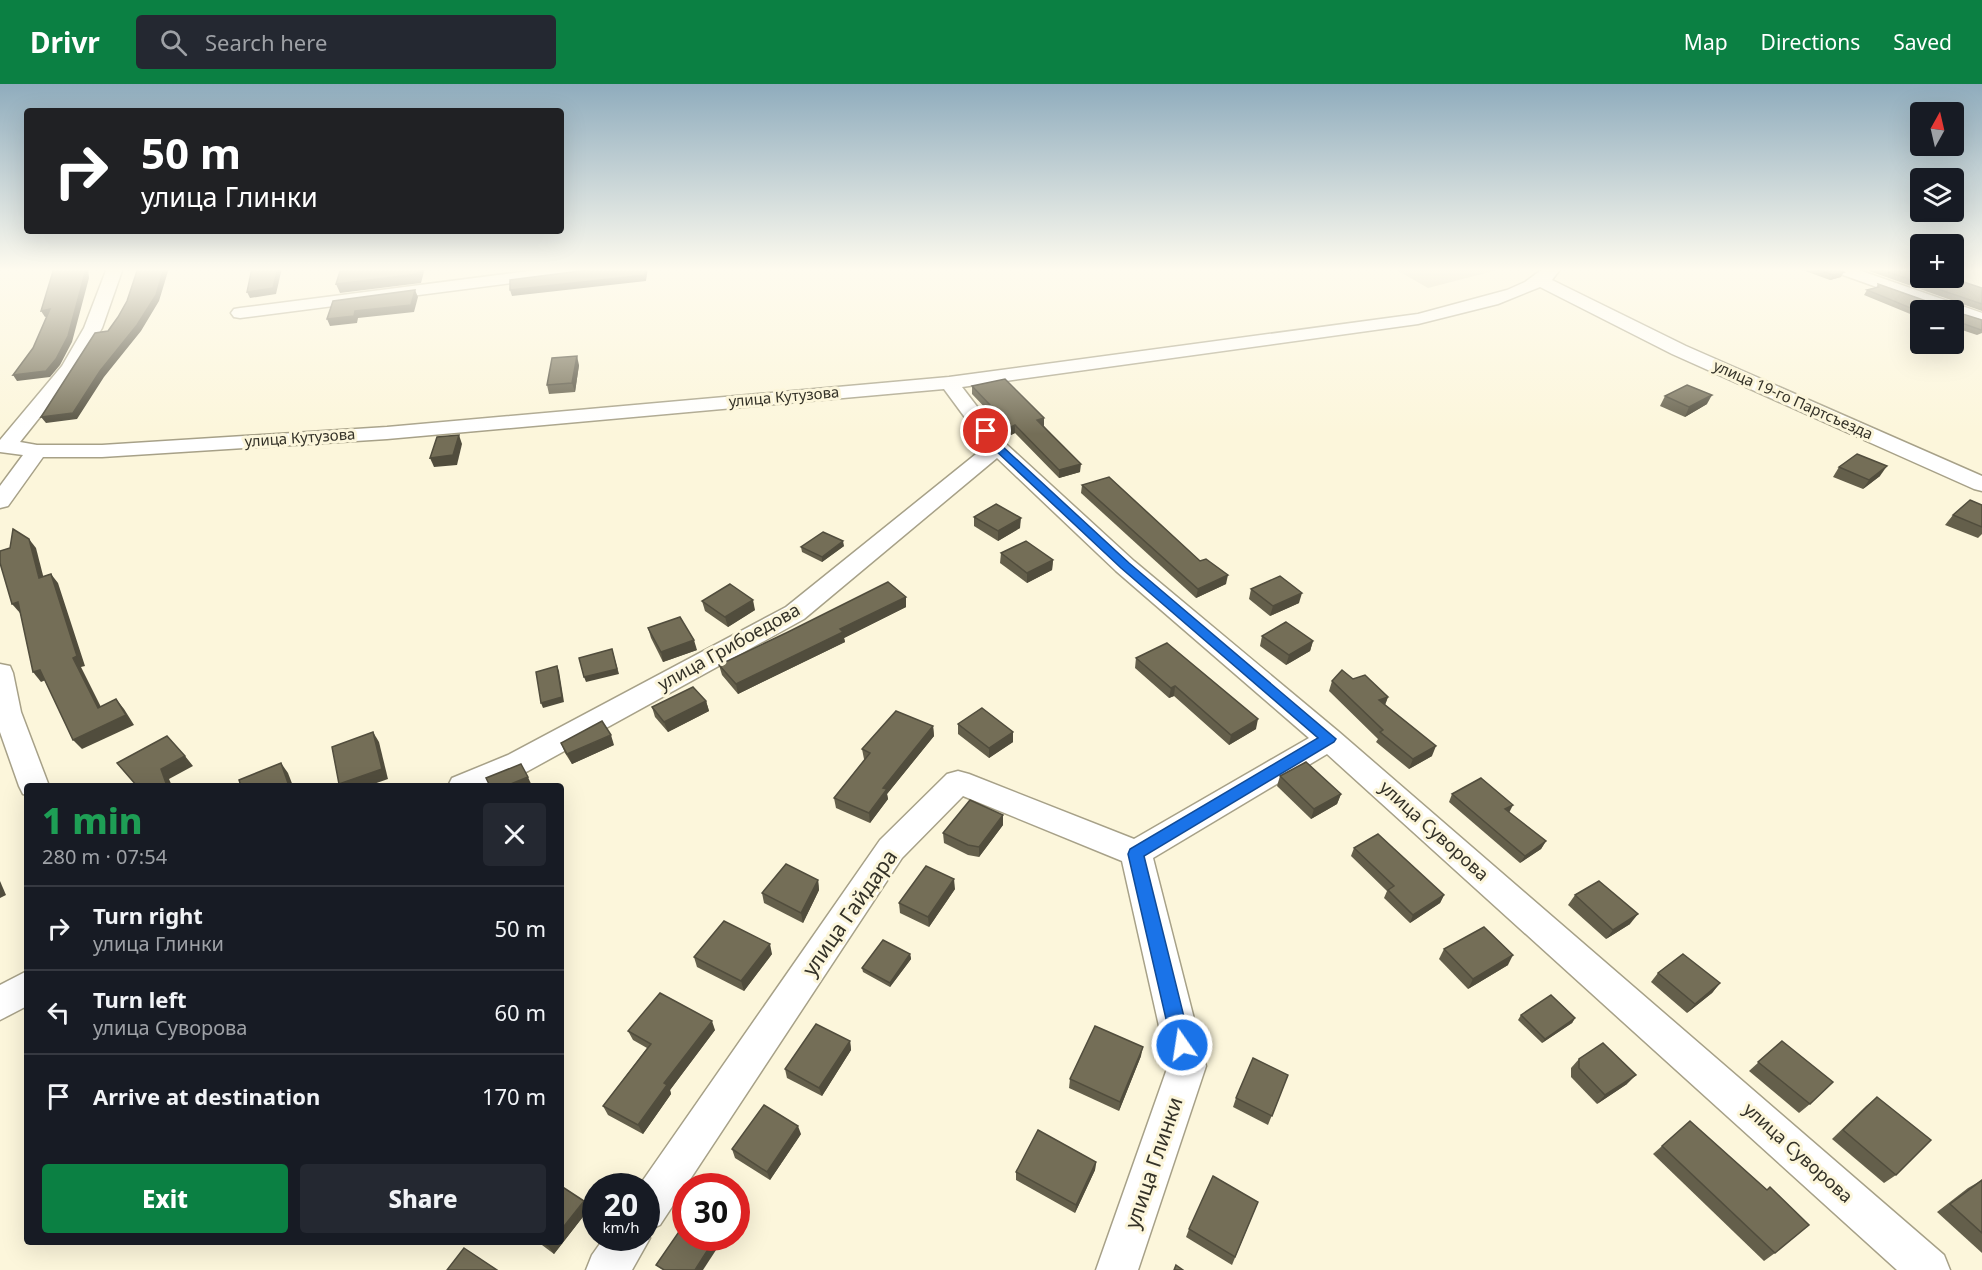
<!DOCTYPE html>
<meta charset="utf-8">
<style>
body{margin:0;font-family:"Noto Sans",sans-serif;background:#242831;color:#f1f3f6;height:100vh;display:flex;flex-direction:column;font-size:22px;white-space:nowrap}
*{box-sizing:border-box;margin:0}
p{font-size:20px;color:#9ea1a6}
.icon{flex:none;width:33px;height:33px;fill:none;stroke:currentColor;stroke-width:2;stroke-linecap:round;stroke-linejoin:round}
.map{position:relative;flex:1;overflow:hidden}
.details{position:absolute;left:24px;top:699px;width:540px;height:462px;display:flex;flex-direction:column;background:#171b24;border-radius:6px;box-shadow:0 6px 24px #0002}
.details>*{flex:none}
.top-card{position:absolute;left:24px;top:24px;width:540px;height:126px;border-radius:6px;box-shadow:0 6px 24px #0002;background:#202124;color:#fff;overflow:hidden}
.needle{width:39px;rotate:8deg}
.controls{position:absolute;left:1910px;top:18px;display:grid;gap:12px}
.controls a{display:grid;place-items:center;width:54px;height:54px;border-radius:6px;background:#171b24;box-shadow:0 6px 24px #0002;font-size:30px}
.speed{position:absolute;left:582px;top:1089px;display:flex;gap:12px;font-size:30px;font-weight:700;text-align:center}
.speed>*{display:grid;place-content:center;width:78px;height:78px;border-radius:50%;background:#171b24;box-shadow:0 6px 24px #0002;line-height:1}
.speed small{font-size:15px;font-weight:400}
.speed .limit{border:9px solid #d22;background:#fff;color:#111}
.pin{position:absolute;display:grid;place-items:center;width:51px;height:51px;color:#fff;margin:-26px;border:3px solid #fff;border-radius:50%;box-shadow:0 2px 6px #0007}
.me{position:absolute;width:66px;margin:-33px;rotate:347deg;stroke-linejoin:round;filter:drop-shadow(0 0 4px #0008)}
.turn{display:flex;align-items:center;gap:21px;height:126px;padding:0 18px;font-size:27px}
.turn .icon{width:78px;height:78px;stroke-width:2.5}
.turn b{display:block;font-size:42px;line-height:51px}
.round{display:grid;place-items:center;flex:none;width:63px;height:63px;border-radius:6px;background:#242831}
.overview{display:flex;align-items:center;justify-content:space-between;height:102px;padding:0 18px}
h1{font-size:36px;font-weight:800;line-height:45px;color:#1e9e55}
.primary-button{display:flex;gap:12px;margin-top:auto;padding:12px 18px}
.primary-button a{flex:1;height:69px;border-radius:6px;background:#0b8043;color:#fff;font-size:24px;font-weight:800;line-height:69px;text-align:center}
.primary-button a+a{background:#242831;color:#f1f3f6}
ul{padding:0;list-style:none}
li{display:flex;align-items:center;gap:18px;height:84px;padding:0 18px;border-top:2px solid #363941}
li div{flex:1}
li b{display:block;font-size:22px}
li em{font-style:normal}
header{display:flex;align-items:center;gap:36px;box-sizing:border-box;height:84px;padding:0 30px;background:#0b8043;color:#fff}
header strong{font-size:28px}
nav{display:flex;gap:33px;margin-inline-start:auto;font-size:21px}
.search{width:420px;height:54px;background:#242831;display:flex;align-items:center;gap:15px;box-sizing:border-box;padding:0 21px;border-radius:6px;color:#9ea1a6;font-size:22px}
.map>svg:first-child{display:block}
.green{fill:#d6d0b7}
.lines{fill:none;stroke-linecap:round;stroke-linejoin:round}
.minor-casing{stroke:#a7a188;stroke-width:3}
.minor{fill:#fff;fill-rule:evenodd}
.wall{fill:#645f4b}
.shaded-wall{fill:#514d3d}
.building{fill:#746e57;stroke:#514d3d;stroke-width:1.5}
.route{fill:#1a73e8;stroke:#114b97;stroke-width:1.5}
.labels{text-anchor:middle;stroke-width:6;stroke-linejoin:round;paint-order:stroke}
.far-street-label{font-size:15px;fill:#343228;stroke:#fcf6db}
.street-label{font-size:18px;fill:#343228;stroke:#fcf6db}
.near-street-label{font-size:21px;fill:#343228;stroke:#fcf6db}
</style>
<header>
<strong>Drivr</strong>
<div class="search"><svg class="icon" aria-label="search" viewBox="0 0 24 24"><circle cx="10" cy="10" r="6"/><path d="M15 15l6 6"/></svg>Search here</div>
<nav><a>Map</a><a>Directions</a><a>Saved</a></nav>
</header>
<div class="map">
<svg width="1982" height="1186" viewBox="0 0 1982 1186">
<rect width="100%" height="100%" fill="#fcf6db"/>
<polygon class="green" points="1393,184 1505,184 1428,204"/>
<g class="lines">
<g class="minor-casing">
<g id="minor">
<polygon points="107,184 123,184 102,244 79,284 20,358 37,361 102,361 387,343 949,293 1418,230 1507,206 1525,198 1544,184 1561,184 1552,196 1686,262 1982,392 1982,407 1974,405 1672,270 1540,203 1498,220 1418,240 962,303 1005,359 1134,477 1339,648 1944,1171 1950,1186 1897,1186 1327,670 1153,774 1206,982 1138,1186 1096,1186 1168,982 1122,777 963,712 902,774 660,1141 647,1147 650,1154 632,1186 586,1186 592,1171 604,1154 646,1154 646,1102 639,1102 880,756 947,690 958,687 969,690 1134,755 1309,654 1116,487 997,374 804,535 528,687 493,702 448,702 452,694 508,671 786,523 986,362 944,305 387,355 102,373 43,373 8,422 0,424 0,402 23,371 0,368 0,356 62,282 84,244"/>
<polygon points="552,184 597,184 589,189 240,234 234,233 231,229 234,225 240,224"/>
<polygon points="1830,184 1853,184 1982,229 1982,240 1953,231 1953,226 1941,226 1832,187"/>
<polygon points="0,580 10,582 13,589 21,628 49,702 27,702 27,711 23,710 19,702 0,648"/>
<polygon points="27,887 27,922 0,936 0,901"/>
</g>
</g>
<use href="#minor" class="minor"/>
</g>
<g class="wall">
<polygon points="1797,184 1834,184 1841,193 1830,196"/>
<polygon points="1868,184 1912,184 1956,199 1982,204 1982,227 1869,187"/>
<polygon points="1878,200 1943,223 1954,223 1956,228 1982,236 1982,249 1977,251 1953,243 1953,226 1920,226 1920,234 1864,211 1867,206 1876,204"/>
<polygon points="579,281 575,308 549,310 547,301"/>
<polygon points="972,302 1044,334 1044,342 1080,388 1059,394 1015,349 1011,351 972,310"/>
<polygon points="1665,312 1707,320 1685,333 1660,322"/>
<polygon points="1839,383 1880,392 1863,405 1833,393"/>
<polygon points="1082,401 1200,477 1226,500 1196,514 1081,409"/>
<polygon points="1982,421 1982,450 1978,454 1945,441 1953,431"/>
<polygon points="974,433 1020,444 998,457 974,442"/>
<polygon points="844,462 822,478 802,468 801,463"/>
<polygon points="1001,469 1053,476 1052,486 1027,499 1000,479"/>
<polygon points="1251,505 1299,519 1270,532 1249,515"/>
<polygon points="906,513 906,523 844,554 845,558 738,610 722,591 719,581"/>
<polygon points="702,517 755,526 728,543 705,527"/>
<polygon points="648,544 697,566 663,578 651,554"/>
<polygon points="1262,552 1313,557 1310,567 1286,581 1260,562"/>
<polygon points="1136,574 1256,645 1229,661 1174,612 1169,614 1135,584"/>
<polygon points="1353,595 1388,613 1385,621 1432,672 1409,685 1376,658 1378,655 1329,607 1332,597"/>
<polygon points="706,617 709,627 668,648 655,633 652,623"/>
<polygon points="958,640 1013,648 1013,658 989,674 958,650"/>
<polygon points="933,642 934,652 887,710 888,715 870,739 836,724 834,714 865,676 864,675 862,665"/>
<polygon points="561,659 614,661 572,680 565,669"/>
<polygon points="1280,692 1341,710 1337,720 1311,735 1277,702"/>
<polygon points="1452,710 1546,757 1541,765 1520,779 1449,718"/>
<polygon points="1003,741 979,773 968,771 944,759 943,749"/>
<polygon points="1354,764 1444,811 1440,819 1410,839 1384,814 1387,807 1351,772"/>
<polygon points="818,796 819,806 803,839 764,819 762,809"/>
<polygon points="955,805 929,843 900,829 899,819"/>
<polygon points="1575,811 1630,840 1606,855 1568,821"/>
<polygon points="1444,865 1508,881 1468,905 1439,875"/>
<polygon points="772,870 744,907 697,883 694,873"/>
<polygon points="910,870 911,875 890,903 863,888 862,884"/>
<polygon points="1658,889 1720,899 1712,909 1687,929 1651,898"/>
<polygon points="1521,931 1575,934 1572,939 1542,959 1518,936"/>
<polygon points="715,946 670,1006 671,1010 643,1050 608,1031 603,1022 647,964 633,956 628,947"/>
<polygon points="850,957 851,966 822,1012 787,994 785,985"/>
<polygon points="1782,957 1810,1020 1799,1029 1749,987"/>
<polygon points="1141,972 1119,1027 1069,1004 1070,995"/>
<polygon points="1579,975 1627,1000 1597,1020 1571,993 1571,984"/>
<polygon points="1288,991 1268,1041 1233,1023 1236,1014"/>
<polygon points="1877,1013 1896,1091 1884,1099 1832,1055 1866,1022"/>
<polygon points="801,1050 770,1096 735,1074 732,1065"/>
<polygon points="1662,1062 1775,1169 1764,1177 1653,1070"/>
<polygon points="1096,1078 1095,1086 1075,1129 1016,1096 1016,1088"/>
<polygon points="1982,1096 1982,1169 1937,1128 1968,1104"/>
<polygon points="584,1117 589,1125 554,1170 538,1158 561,1158"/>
<polygon points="1258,1118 1232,1181 1186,1153 1189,1145"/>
</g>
<g class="shaded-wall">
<polygon points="85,184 88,184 89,194 72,258 60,281 50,293 17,297 13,291 56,275"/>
<polygon points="164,184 169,184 159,217 141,247 104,293 77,335 46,339 41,333"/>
<polygon points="278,184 282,184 276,210 250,214 247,208"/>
<polygon points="419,184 425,184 421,199 340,209 336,200"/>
<polygon points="509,184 536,184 510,187"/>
<polygon points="648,184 646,197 512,212 510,206"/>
<polygon points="1844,188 1841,193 1830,196 1833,191"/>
<polygon points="415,206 418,213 414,228 358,234 357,239 330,242 327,235 355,227"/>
<polygon points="50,225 53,231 45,233 41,227"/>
<polygon points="577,272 579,281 575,308 572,299"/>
<polygon points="1712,311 1707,320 1685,333 1689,323"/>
<polygon points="1044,334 1044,342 1037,336"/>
<polygon points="1015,341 1015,349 1011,351 1011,343"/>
<polygon points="459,351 462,360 457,381 434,383 430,374"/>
<polygon points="1081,380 1080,388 1059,394 1059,386"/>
<polygon points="1887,382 1880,392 1863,405 1869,396"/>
<polygon points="1021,434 1020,444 998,457 998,447"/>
<polygon points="29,455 36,464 46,503 39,494"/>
<polygon points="843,457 844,462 822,478 822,473"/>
<polygon points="1053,476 1052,486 1027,499 1027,489"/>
<polygon points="51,490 58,499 85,582 81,583 106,633 98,624 73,574"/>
<polygon points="1228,491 1226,500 1196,514 1198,505"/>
<polygon points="1302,509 1299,519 1270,532 1273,522"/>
<polygon points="906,513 906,523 844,554 845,558 738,610 736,600 840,545"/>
<polygon points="753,516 755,526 728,543 725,533"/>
<polygon points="18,518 25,527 20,529 12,520"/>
<polygon points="694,556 697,566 663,578 661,568"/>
<polygon points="1313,557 1310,567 1286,581 1289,571"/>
<polygon points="612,565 619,590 586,598 584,593"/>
<polygon points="557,582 559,587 564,618 543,624 541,619"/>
<polygon points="40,586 48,595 41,598 33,588"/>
<polygon points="1175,602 1174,612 1169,614 1171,604"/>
<polygon points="1388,613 1384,623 1379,616"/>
<polygon points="116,615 124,625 134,641 82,665 73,656"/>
<polygon points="706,617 709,627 668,648 664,638"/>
<polygon points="1258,635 1256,645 1229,661 1231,651"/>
<polygon points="933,642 934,652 887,710 888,715 870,739 869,729 883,704"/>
<polygon points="373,648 379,658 388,695 368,702 341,702 339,700"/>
<polygon points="1013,648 1013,658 989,674 989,664"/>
<polygon points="611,651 614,661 572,680 567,670"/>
<polygon points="1436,662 1432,672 1409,685 1413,675"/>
<polygon points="185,672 193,682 169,695 172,702 167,702 161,685"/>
<polygon points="281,679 288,689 293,702 289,702"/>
<polygon points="528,693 532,702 506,702"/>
<polygon points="1341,710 1337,720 1311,735 1314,725"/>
<polygon points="1513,721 1509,729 1505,725"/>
<polygon points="1003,731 1003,741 979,773 979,763"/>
<polygon points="1546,757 1541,765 1520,779 1525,772"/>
<polygon points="954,795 955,805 929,843 928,833"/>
<polygon points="818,796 819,806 803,839 801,829"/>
<polygon points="0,797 6,811 0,814"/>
<polygon points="1444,811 1440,819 1410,839 1413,831"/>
<polygon points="1638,830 1630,840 1606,855 1613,846"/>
<polygon points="770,860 772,870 744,907 741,897"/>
<polygon points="910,870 911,875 890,903 890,899"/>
<polygon points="1513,871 1508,881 1468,905 1473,895"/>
<polygon points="1720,899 1712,909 1687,929 1695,920"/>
<polygon points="1575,934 1572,939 1542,959 1545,955"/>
<polygon points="712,937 715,946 670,1006 671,1010 643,1050 638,1041 664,999"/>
<polygon points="850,957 851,966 822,1012 819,1004"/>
<polygon points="1143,963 1141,972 1119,1027 1120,1018"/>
<polygon points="1636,991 1627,1000 1597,1020 1605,1011"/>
<polygon points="798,1042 801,1050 770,1096 767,1088"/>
<polygon points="1096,1078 1095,1086 1075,1129 1076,1121"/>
<polygon points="584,1117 589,1125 554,1170 548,1162 551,1158 561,1158 561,1146"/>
<polygon points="714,1156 718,1163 703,1186 695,1186"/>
</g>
<g class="building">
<polygon points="54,184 85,184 85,189 68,252 56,275 46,287 13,291 33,264 50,225 41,227"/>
<polygon points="138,184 164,184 156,211 137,241 100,287 73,329 41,333 95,249 108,247 118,233 127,217"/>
<polygon points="252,184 278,184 273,204 247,208"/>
<polygon points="341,184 419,184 418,190 336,200"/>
<polygon points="590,184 646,184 645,191 510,206 510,196 588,186"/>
<polygon points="1812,184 1834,184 1844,188 1833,191"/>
<polygon points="1876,184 1912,184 1920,187 1920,194 1940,194 1956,199 1961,197 1982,204 1982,220"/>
<polygon points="1878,200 1943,223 1954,223 1956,228 1982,236 1982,245 1981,246 1953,236 1953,226 1920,226 1920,228 1867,206 1879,203"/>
<polygon points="415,206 411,221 355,227 354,232 327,235 333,217"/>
<polygon points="577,272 572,299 547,301 552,274"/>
<polygon points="1005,295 1044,334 1037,336 1081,380 1059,386 1015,341 1011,343 972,302"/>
<polygon points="1687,301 1712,311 1689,323 1665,312"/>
<polygon points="459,351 453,371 430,374 437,353"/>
<polygon points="1857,370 1887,382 1869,396 1839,383"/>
<polygon points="1109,393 1200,477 1206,475 1228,491 1198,505 1082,401"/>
<polygon points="1970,416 1982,421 1982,443 1953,431"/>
<polygon points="996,420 1021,434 998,447 974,433"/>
<polygon points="13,445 29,455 39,494 51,490 77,572 73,574 98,624 116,615 126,631 73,656 40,586 33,588 18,518 12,520 0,479 0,467 10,464"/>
<polygon points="823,448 843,457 822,473 801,463"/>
<polygon points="1026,457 1053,476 1027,489 1001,469"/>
<polygon points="1280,492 1302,509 1273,522 1251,505"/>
<polygon points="888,498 906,513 840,545 843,548 736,600 719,581 788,548"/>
<polygon points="730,500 753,516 725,533 702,517"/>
<polygon points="680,533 694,556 661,568 648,544"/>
<polygon points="1286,538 1313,557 1289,571 1262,552"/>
<polygon points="1167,559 1258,635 1231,651 1175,602 1171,604 1136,574"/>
<polygon points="612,565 617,585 584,593 579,574"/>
<polygon points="557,582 562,613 541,619 536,588"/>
<polygon points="1342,586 1353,595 1365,591 1388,613 1379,616 1436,662 1413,675 1380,648 1383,646 1332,597"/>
<polygon points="693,603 706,617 664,638 652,623"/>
<polygon points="982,624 1013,648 989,664 958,640"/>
<polygon points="896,627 933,642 883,704 887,705 869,729 834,714 870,669 862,665"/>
<polygon points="602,637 611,651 567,670 561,659"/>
<polygon points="373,648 382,685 339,700 332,663"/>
<polygon points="167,652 185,672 161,685 167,702 137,702 117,679"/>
<polygon points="1306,678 1341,710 1314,725 1280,692"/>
<polygon points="281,679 289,702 241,702 239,696"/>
<polygon points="521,680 528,693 506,702 490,702 486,694"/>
<polygon points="1481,694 1513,721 1505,725 1546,757 1525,772 1452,710"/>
<polygon points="970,716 1003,731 979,763 968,761 943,749"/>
<polygon points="1378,750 1444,811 1413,831 1388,806 1394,802 1354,764"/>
<polygon points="786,780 818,796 801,829 762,809"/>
<polygon points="926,782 954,795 928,833 899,819"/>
<polygon points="1599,797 1638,830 1613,846 1575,811"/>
<polygon points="724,837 770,860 741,897 694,873"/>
<polygon points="1484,843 1513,871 1473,895 1444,865"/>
<polygon points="883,856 910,870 890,899 862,884"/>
<polygon points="1683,870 1720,899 1695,920 1658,889"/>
<polygon points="660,909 712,937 664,999 667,1001 638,1041 603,1022 651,960 628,947"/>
<polygon points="1551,911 1575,934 1545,955 1521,931"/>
<polygon points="816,940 850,957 819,1004 785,985"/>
<polygon points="1095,942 1143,963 1120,1018 1070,995"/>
<polygon points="1782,957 1833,998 1810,1020 1758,978"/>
<polygon points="1603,959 1636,991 1605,1011 1579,984 1579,975"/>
<polygon points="1253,974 1288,991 1272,1032 1236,1014"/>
<polygon points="1877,1013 1931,1056 1896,1091 1843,1046"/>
<polygon points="764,1021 798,1042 767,1088 732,1065"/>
<polygon points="1690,1037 1767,1106 1770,1103 1809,1141 1775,1169 1662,1062"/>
<polygon points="1038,1046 1096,1078 1076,1121 1016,1088"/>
<polygon points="1213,1092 1258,1118 1235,1173 1189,1145"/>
<polygon points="1982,1096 1982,1149 1950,1120"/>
<polygon points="561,1102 584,1117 561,1146"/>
<polygon points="685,1139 686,1139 686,1154 710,1154 714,1156 695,1186 664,1186 656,1181"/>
<polygon points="543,1158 551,1158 548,1162"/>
<polygon points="464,1164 497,1186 447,1186"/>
<polygon points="1176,1181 1183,1186 1174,1186"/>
</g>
<linearGradient id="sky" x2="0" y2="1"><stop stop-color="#8facbd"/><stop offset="0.53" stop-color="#fefbef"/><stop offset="1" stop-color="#fefbef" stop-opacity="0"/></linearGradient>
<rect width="1982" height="350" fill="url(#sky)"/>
<polygon class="route" points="986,344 989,345 1001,361 1129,479 1336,655 1334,658 1144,772 1191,961 1188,967 1182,970 1175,967 1172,961 1128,770 1130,765 1318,654 1121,484 994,365 980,347"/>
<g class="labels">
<g class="far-street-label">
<text transform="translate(784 313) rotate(-5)" y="5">улица Кутузова</text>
<text transform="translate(1793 316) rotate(24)" y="5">улица 19-го Партсъезда</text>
<text transform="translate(300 354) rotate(-4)" y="5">улица Кутузова</text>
</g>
<g class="street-label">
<text transform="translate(729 563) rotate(-29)" y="6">улица Грибоедова</text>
<text transform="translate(1434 747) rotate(42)" y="6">улица Суворова</text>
<text transform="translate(1798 1069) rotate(42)" y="6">улица Суворова</text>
</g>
<g class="near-street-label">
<text transform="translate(850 829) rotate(-55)" y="7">улица Гайдара</text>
<text transform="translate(1154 1079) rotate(-71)" y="7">улица Глинки</text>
</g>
</g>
</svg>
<div class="controls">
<a><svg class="needle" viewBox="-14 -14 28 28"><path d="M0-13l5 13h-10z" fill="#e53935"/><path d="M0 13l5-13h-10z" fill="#9ea1a6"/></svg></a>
<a><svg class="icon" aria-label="layers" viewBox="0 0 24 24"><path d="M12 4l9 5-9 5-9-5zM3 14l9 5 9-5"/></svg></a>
<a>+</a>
<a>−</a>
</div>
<div class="speed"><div>20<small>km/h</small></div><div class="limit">30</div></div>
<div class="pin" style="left:986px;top:347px;background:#d93025"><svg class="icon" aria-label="arrive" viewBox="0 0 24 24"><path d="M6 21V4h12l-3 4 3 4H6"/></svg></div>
<svg class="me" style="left:1182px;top:961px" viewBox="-20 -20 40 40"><circle r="17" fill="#1a73e8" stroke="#fff" stroke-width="3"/><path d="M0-11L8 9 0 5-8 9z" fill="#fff"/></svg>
<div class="top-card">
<div class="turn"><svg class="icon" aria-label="right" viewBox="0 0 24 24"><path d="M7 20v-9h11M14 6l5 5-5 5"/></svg><div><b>50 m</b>улица Глинки</div></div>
</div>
<section class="details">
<div class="overview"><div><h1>1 min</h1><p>280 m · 07:54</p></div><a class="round"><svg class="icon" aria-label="close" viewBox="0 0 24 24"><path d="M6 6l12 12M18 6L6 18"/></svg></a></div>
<ul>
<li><svg class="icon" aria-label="right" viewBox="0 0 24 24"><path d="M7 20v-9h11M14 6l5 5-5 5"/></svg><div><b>Turn right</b><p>улица Глинки</p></div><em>50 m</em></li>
<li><svg class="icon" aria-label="left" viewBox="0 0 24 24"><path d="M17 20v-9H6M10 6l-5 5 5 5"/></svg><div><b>Turn left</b><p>улица Суворова</p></div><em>60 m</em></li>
<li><svg class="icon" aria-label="arrive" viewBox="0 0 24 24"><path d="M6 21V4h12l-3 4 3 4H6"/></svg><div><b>Arrive at destination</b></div><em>170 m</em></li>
</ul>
<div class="primary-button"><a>Exit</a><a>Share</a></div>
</section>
</div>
